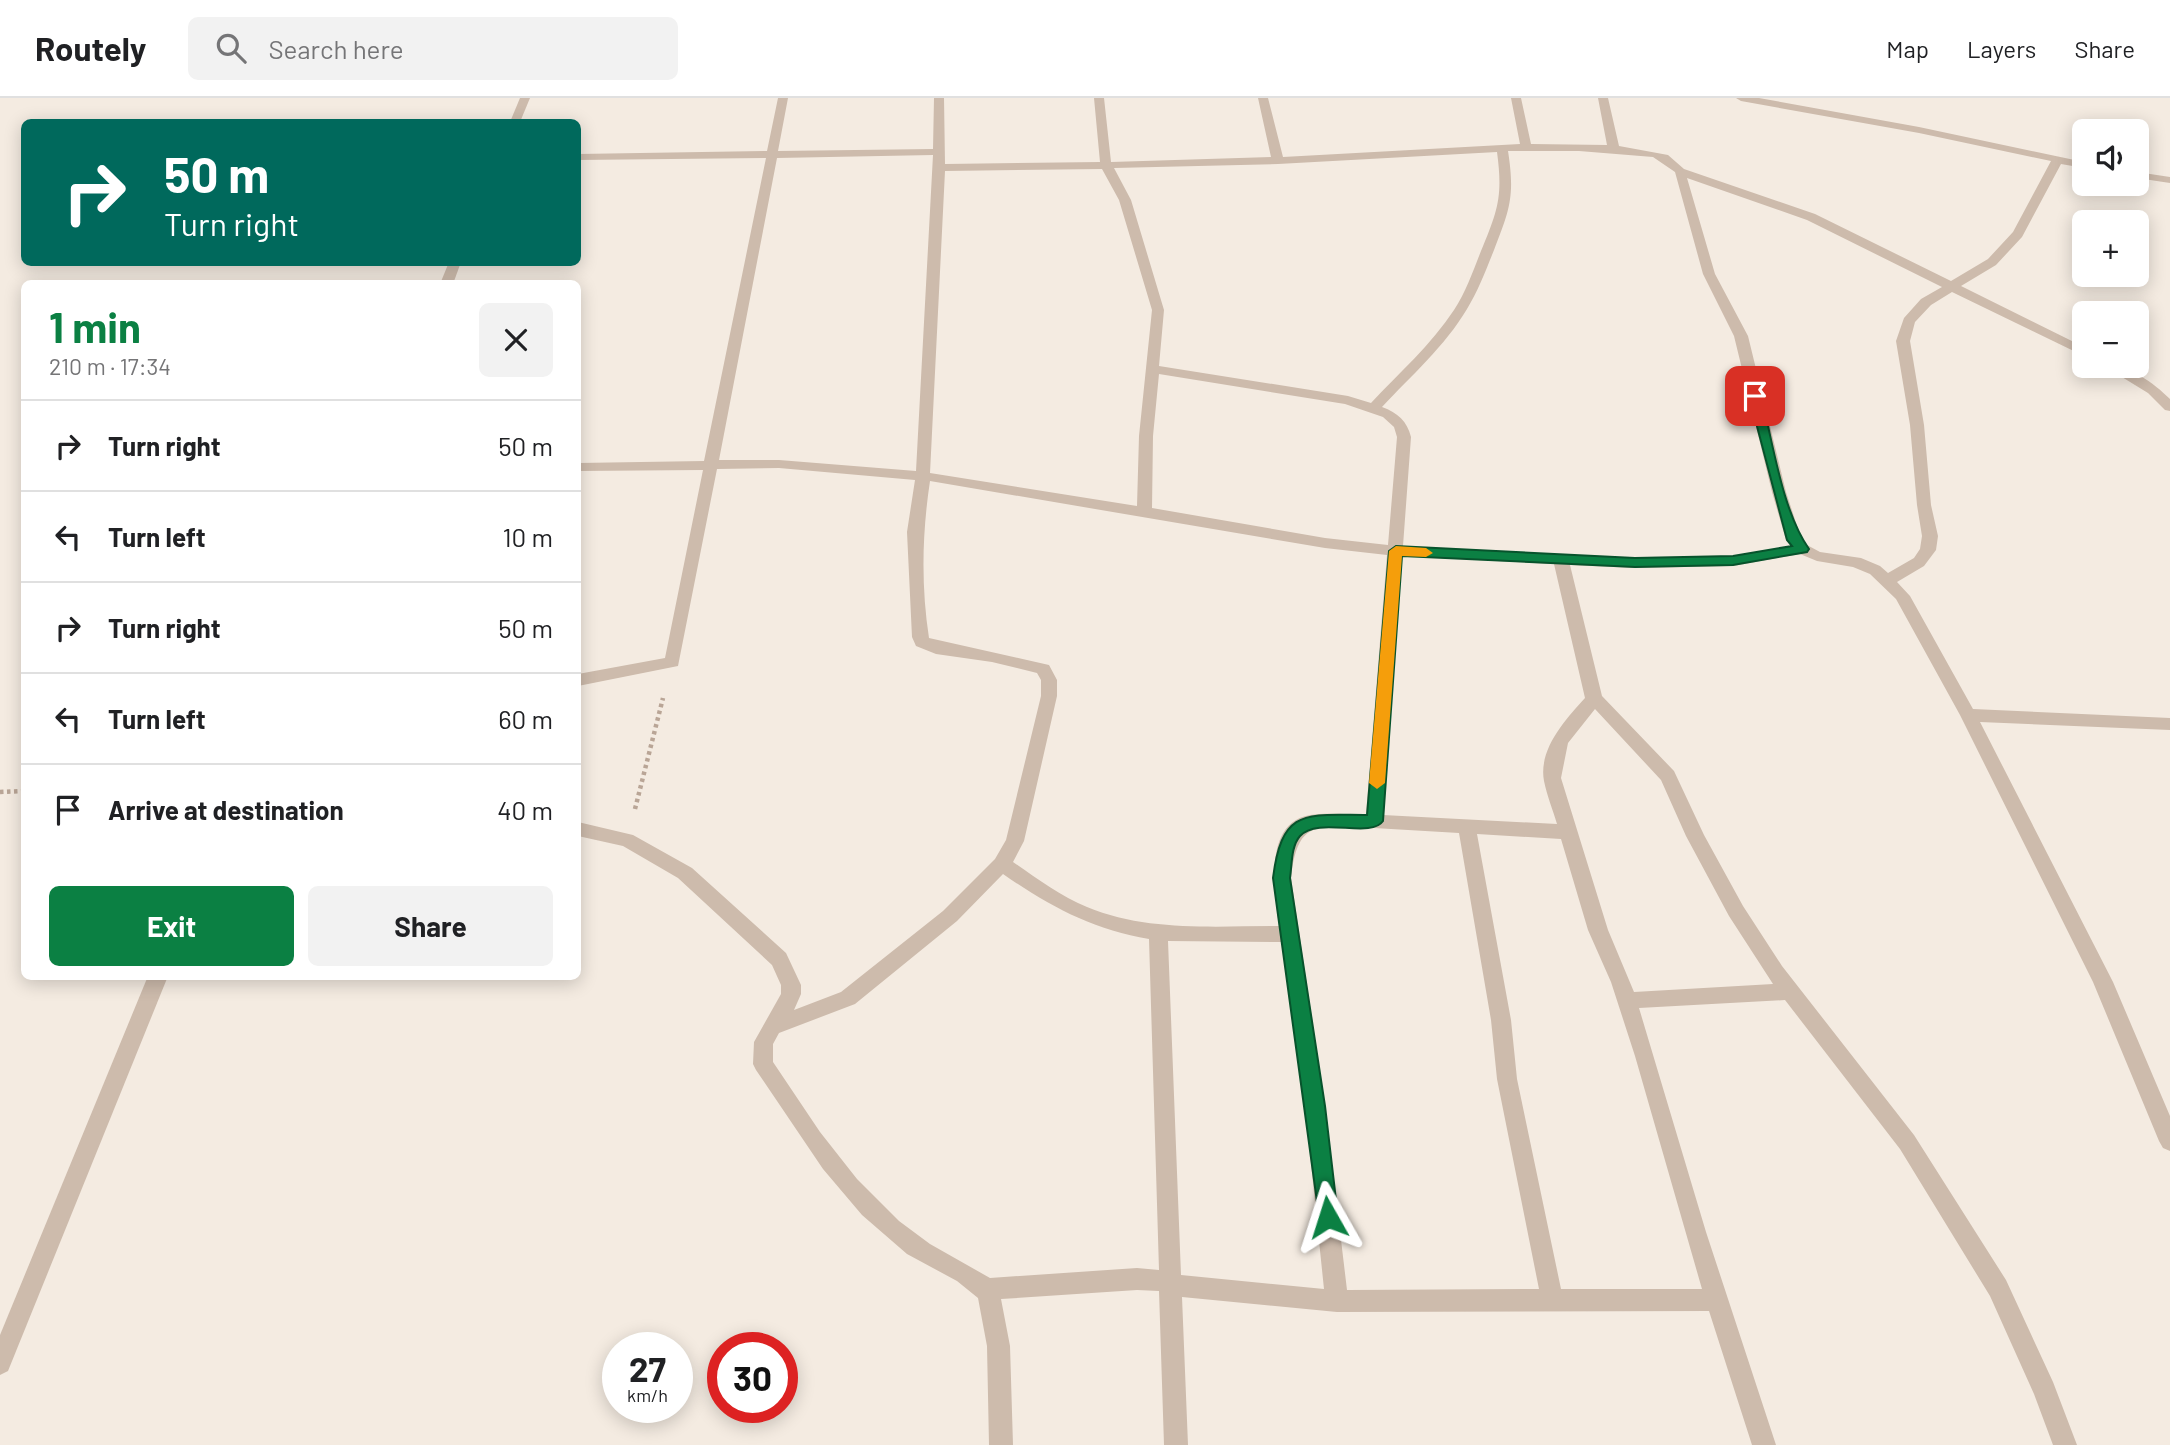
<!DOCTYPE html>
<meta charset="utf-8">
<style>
body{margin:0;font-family:Barlow,sans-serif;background:#f2f2f2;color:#202124;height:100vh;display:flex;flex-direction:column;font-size:26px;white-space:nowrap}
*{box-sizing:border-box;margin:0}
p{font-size:23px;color:#757577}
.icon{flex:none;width:38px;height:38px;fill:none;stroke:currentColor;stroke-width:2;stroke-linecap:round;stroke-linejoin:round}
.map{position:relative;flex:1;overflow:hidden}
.side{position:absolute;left:21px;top:182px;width:560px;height:700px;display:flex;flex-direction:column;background:#fff;border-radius:10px;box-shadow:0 4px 18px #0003}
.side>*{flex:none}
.hud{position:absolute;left:21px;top:21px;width:560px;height:147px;border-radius:10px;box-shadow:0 4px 18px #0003;background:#00695c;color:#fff;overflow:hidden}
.fabs{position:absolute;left:2072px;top:21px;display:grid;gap:14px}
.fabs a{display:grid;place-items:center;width:77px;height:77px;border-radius:10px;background:#fff;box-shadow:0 4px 18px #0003;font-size:35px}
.speed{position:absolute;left:602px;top:1234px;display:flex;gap:14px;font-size:35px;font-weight:700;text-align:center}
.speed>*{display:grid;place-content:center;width:91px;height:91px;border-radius:50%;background:#fff;box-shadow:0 4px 18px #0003;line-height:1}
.speed small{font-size:18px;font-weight:400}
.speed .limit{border:10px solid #d22;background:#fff;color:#111}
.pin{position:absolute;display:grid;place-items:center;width:60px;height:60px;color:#fff;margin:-30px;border-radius:14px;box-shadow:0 4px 10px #0006}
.me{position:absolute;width:77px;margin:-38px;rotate:354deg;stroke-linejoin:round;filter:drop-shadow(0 0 5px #0008)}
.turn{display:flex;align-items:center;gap:24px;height:147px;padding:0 28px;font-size:32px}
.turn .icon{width:91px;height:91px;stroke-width:2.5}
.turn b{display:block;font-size:49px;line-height:60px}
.round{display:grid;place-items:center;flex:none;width:74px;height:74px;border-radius:10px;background:#f2f2f2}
.summary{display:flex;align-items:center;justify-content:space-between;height:119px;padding:0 28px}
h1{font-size:42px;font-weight:700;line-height:52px;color:#0b8043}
.cta{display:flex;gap:14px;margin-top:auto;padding:14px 28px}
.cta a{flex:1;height:80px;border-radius:10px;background:#0b8043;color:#fff;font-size:28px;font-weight:700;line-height:80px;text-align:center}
.cta a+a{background:#f2f2f2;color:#202124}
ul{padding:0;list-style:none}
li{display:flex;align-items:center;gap:21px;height:91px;padding:0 28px;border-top:2px solid #e0e0e0}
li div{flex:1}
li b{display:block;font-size:26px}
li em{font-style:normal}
header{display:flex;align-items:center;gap:42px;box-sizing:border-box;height:98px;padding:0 35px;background:#fff;border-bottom:2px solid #e0e0e0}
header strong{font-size:33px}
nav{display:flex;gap:38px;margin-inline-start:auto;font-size:24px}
.search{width:490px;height:63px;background:#f2f2f2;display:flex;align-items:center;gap:18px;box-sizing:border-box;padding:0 24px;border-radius:10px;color:#757577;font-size:26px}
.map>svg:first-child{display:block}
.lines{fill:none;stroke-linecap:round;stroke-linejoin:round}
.path{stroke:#b9a596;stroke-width:4.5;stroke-dasharray:3.5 3.5;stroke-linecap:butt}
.street{fill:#cdbbac;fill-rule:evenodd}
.route{fill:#0b8043;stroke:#07532c;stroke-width:2}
.slow{fill:#f59e0b}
</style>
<header>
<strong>Routely</strong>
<div class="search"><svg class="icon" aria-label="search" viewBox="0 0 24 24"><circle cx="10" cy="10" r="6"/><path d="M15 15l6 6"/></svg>Search here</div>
<nav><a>Map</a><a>Layers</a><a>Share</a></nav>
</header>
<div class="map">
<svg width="2170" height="1347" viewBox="0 0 2170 1347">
<rect width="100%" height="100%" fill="#f4ebe1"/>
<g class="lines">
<g class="path">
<polyline points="0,694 24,693"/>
<polyline points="635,711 663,600"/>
</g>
<g class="street">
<polygon points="520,0 530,0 520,24 510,24"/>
<path d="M778,0H788L778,53L933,51L934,0H944L945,66L1100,64L1094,0H1104L1111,64L1271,59L1258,0H1268L1283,59L1520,46L1511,0H1521L1531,46L1607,47L1598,0H1608L1619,48L1668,57L1684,71L1815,116L1951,183L1988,161L2013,134L2051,63L1919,35L1741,3L1736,0H1759L1919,29L2084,64V70L2061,66L2022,139L1996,167L1961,188L2084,249V258L1952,194L1931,207L1915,224L1910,243L1924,327L1931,407L1938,438L1936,452L1924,468L1897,484L1910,498L1973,611L2170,620V632L1980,624L2113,884L2170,1018V1053L2163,1050L2159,1043L2093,884L1960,617L1896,501L1870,476L1853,469L1817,463L1800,456L1733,468L1635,470L1570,467L1602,598L1674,673L1704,737L1743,808L1782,868L1914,1037L2006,1182L2053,1284L2077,1347H2053L2034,1296L1990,1198L1900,1051L1785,902L1639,910L1706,1134L1776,1347H1752L1709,1213L1337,1214L1182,1199L1188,1347H1164L1159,1193L1137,1192L1001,1201L1010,1248L1013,1347H989L987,1248L978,1200L957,1183L907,1156L862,1117L823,1071L756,972L753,966L754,944L781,896V887L772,867L678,780L623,748L578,738V724L633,737L692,770L786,855L801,887V896L794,912L841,894L943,813L995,761L1006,742L1041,598V582L1037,575L992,564L936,556L916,548L912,539L907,434L915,382L779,370L717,371L678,568L578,588V576L665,560L703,372L578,373V365L704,363L766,60L578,62V56L767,53ZM1508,53H1579L1653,59L1675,74L1703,176L1734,238L1772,394L1786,442L1791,448L1733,458L1635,460L1403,448L1411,339C1407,323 1398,315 1382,309C1411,278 1445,248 1467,211C1478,193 1486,172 1494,152C1510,111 1515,98 1508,53ZM1497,54C1503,98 1498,112 1481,153C1473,173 1466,194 1454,212C1431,247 1399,275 1371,305L1348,298L1159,268L1164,212L1131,102L1114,70L1278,66ZM933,57L916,373L779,362H719L777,60ZM1102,71L1119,102L1152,212L1139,338L1137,408L930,375L945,73ZM1687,80L1807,122L1942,189L1921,201L1904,220L1896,243L1910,327L1917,407L1922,438L1920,451L1914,460L1888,475L1880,468L1861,460L1820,454L1807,447L1801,440L1786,394L1748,238L1715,176ZM1159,276L1345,306L1383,319L1394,329L1397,339L1388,447L1325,440L1152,410L1153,338ZM930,383L1325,450L1387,457L1366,716C1348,717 1328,714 1310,717C1262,725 1275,796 1279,828C1215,828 1147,834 1087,809C1060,798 1036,780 1013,764L1024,743L1057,598V582L1049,567L929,540C921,488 922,436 930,383ZM1402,458L1554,466L1585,600C1566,621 1538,651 1544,683C1547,698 1553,712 1557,726L1383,717ZM1595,611L1661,682L1686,738L1729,818L1773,886L1634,894L1608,832L1561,680L1568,645ZM1374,730L1459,735L1491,922L1497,981L1539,1191L1347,1192L1325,1008L1291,780C1298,716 1320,731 1374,730ZM1477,736L1561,741L1588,832L1611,884L1635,958L1702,1191H1561L1517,981L1511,922ZM1003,776C1049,808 1093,832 1149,841L1159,1172L1137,1170L990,1180L930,1146L899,1123L857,1081L820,1034L773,964V946L779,935L855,906L957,823ZM1168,843L1282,844L1305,1008L1324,1191L1181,1177Z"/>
<polygon points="2137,74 2170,79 2170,85 2137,80"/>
<polygon points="449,164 461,164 453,186 440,186"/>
<path d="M2104,268C2129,267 2153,284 2170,301V313L2165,312L2148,295Z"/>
<polygon points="148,878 168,878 8,1273 0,1277 0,1237"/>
</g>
</g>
<path class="route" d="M1755,294L1761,298C1773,344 1782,413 1809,451L1807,454L1733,467L1635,469L1402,458L1383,723C1371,741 1318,718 1300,738C1291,748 1292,767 1290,780L1325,1008L1338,1119L1335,1126L1328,1129L1320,1126L1273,780C1282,709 1306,717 1367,717L1389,453L1396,448L1635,460L1733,458L1792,448L1787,442L1749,298Z"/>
<polygon class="slow" points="1396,448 1426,450 1433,455 1426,459 1402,458 1385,685 1377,691 1369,685 1389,453"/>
</svg>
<div class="fabs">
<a><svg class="icon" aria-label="sound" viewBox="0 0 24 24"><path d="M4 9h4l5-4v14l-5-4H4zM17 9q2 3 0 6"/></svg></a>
<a>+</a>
<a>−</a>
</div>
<div class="speed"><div>27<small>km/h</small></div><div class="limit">30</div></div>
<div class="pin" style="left:1755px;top:298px;background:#d93025"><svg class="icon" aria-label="arrive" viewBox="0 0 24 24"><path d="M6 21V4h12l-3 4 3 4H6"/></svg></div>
<svg class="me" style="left:1328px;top:1119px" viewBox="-20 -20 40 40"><path d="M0-17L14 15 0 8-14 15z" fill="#0b8043" stroke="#fff" stroke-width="4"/></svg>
<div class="hud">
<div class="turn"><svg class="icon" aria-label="right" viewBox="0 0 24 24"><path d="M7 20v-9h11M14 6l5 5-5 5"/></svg><div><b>50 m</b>Turn right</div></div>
</div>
<section class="side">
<div class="summary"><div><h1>1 min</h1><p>210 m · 17:34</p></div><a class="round"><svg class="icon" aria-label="close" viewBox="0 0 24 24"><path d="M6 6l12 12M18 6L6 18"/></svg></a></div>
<ul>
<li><svg class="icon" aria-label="right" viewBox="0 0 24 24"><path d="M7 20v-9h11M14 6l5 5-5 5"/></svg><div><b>Turn right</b></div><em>50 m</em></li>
<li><svg class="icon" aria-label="left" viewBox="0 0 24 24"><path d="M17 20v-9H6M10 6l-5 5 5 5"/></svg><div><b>Turn left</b></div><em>10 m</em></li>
<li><svg class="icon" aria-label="right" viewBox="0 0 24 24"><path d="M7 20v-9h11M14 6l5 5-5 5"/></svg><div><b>Turn right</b></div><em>50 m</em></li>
<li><svg class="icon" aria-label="left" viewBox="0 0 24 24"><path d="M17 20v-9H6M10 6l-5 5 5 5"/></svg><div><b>Turn left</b></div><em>60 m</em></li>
<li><svg class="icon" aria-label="arrive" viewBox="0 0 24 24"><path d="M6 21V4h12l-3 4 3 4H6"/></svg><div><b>Arrive at destination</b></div><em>40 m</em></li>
</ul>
<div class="cta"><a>Exit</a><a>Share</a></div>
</section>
</div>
